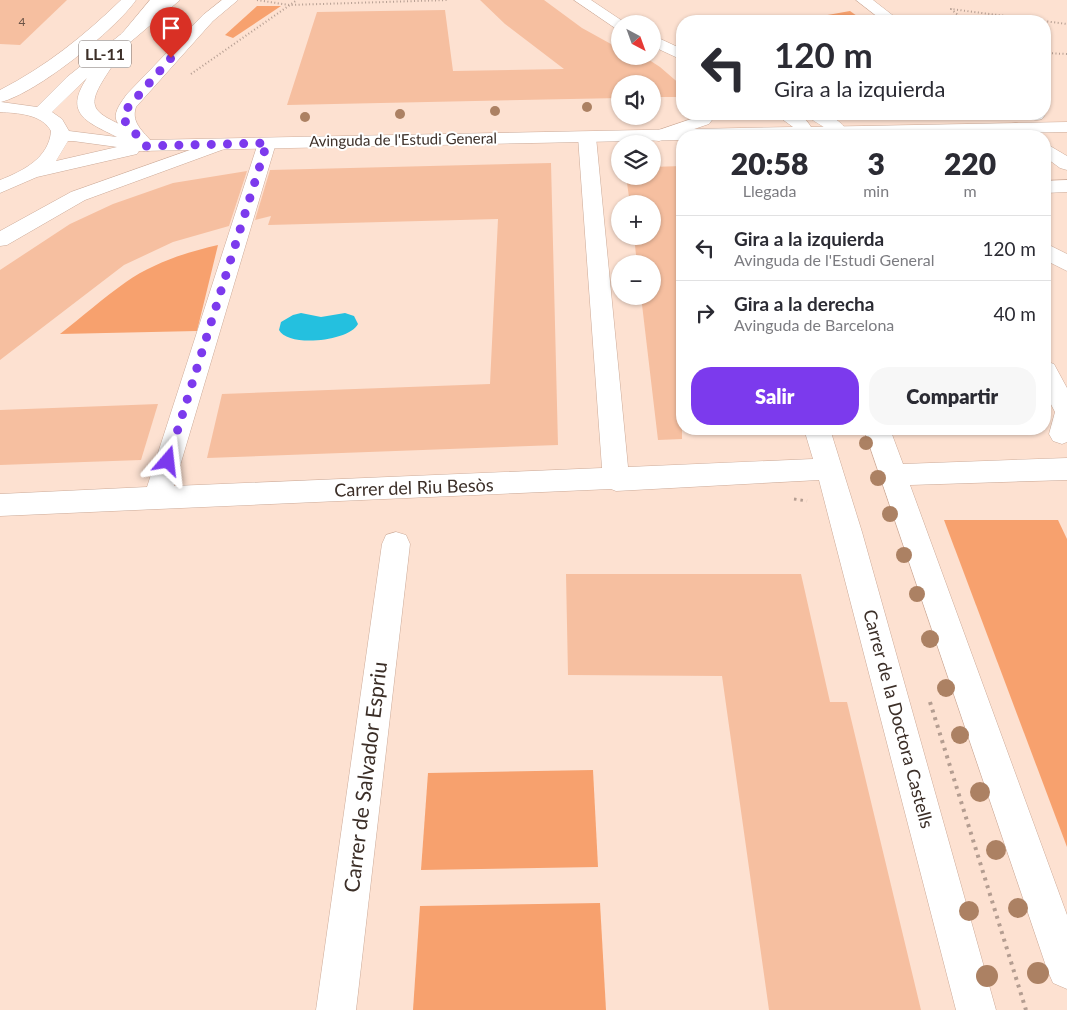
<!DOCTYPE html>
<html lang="es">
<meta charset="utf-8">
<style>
body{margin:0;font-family:Lato,sans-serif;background:#f7f7f7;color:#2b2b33;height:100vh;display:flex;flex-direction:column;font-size:19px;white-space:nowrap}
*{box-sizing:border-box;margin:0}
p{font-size:16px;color:#7c7c81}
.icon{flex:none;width:28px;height:28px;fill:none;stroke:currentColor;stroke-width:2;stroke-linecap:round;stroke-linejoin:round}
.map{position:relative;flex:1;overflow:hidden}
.drawer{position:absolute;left:676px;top:130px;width:375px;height:305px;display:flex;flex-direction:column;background:#fff;border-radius:20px;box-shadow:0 1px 4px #0004}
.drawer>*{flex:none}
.hud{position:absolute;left:676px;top:15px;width:375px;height:105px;border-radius:20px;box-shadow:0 1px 4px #0004;background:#fff;color:#2b2b33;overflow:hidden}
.needle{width:32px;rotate:139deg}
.tools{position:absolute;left:611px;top:15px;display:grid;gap:10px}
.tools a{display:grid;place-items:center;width:50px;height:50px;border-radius:50%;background:#fff;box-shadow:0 1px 4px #0004;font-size:25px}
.pin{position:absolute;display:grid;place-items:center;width:42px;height:42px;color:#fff;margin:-51px -21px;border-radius:50% 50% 50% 0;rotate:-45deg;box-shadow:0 0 5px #0007}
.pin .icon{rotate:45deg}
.me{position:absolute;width:55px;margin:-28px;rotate:17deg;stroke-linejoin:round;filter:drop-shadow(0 0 4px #0008)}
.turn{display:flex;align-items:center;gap:18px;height:105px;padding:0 15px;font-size:22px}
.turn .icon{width:65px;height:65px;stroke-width:2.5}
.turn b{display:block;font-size:35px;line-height:42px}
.eta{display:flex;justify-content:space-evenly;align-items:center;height:85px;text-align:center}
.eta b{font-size:30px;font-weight:800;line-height:35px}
.cta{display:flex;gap:10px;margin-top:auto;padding:10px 15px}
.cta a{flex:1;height:58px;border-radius:20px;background:#7c3aed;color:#fff;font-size:20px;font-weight:800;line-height:58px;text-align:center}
.cta a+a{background:#f7f7f7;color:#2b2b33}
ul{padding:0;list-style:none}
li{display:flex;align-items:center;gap:15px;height:65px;padding:0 15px;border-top:1px solid #e1e1e2}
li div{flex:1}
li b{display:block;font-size:19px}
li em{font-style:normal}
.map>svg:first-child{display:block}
.green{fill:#f7a16e}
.water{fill:#24c0df}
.building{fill:#f6bfa0}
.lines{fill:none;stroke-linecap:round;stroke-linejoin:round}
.minor-casing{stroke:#ccaa98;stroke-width:1}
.major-casing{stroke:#ccaa98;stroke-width:1}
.highway-casing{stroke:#ccaa98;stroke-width:1}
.path-far2{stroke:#b49d91;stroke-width:2;stroke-dasharray:1 2.5;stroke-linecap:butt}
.path-far1{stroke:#b49d91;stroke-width:3;stroke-dasharray:2.5 4;stroke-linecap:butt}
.path{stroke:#b49d91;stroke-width:4;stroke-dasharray:3 5;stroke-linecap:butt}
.minor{fill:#fff;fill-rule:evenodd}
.major{fill:#fff;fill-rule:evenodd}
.highway{fill:#fff;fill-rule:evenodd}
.tree{fill:#ac8163}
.route{stroke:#7c3aed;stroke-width:9;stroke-dasharray:0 16.2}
.labels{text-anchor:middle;stroke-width:4;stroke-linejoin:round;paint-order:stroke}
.far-number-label{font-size:12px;fill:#6a5346}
.far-street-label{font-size:15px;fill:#3c2f28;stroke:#fff}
.shield{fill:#fff;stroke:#766d68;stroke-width:1}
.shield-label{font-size:16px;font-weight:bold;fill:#3c2f28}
.street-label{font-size:18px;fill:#3c2f28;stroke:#fff}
.near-street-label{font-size:21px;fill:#3c2f28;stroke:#fff}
</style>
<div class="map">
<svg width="1067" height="1010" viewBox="0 0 1067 1010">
<rect width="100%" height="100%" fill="#fde1d1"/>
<g class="green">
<polygon points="257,6 281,6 233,38 225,35"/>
<polygon points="850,11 864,21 808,21 805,19"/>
<path d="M218,245L197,331L60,334C82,317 103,298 126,282C153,263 187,252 218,245Z"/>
<polygon points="944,520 1058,520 1067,539 1067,847"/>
<polygon points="593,770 598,867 421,870 428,773"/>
<polygon points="600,903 606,1010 413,1010 420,906"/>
</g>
<path class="water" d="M301,313L321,317L345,313L354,316L358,324C350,341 288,348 279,330L281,322L293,315Z"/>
<g class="building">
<polygon points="0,0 67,0 20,45 0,44"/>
<polygon points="480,0 544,0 582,28 620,49 620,56 643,56 660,67 682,86 682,97 652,97 652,84 620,84 620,98 287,105 317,12 445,10 453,71 564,69 505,24"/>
<polygon points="551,163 558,445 207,458 222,394 490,384 498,219 268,225 271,216 255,220 270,170"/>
<polygon points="682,166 682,439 658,440 641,296 652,296 652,264 637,264 634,236 652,236 652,204 630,204 626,176 652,176 652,167"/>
<polygon points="247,171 229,226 173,242 124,265 0,360 0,270 70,224 113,204 173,183"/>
<polygon points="158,404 141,460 0,465 0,410"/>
<polygon points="566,574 801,574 830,702 847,702 921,1010 769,1010 722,676 568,675"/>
</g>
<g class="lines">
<g class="minor-casing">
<g id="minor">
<path d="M222,0H238L213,21L136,107C130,124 146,133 155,146L152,150C149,151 145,152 141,150C136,148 117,125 116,119C114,111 122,101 127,94L203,15Z"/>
<polygon points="574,0 591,0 627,24 620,24 620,30 615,28"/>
<polygon points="856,0 873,0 900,21 883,21"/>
<polygon points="652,35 682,49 682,60 652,46"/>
<path d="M806,114C827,113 837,116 849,133L847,136H828L830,133C823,124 812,122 806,114Z"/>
<path d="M1026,114H1044L1045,115L1042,119C1035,121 1031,120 1026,114Z"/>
<polygon points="703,115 709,116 712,120 709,124 659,141 653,140 650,136 653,132"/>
<polygon points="1016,123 1022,124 1036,136 1016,136 1007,128 1010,124"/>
<polygon points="587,132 593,133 596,137 628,467 813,459 804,429 830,429 862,532 996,1010 956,1010 819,480 616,491 611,489 0,516 0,494 147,487 258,143 261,139 273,139 276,143 174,486 602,468 578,137 581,133"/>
<polygon points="221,139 227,140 230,144 227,148 85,200 7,245 0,246 0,231 71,192"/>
<polygon points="1045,143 1067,156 1067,170 1060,168 1045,157"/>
<polygon points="1067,180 1067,192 1045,193 1045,181"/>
<polygon points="1045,243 1067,254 1067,271 1045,260"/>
<polygon points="1045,361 1054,364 1067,388 1067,442 1062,444 1053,441 1049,434 1055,412 1045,393"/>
<polygon points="864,429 890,429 903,464 1067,458 1067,480 910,485 1067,915 1067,989 1053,983 1047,969"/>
<polygon points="396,532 406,535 410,544 356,1010 316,1010 382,544 386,535"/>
</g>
</g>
<g class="major-casing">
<path id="major" d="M121,0H136C115,30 37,93 1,102L37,107L67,77L164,0H180L108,61L113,65C83,109 89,110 134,131L137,135L134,139L146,140L793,127L775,114C790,114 803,112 811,127L1067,122V132L880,136H682V140L139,151L137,154L37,177L0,193V180C23,171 49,158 51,131C42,114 17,113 0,112V90C45,67 84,36 121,0ZM87,78C63,114 87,122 117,137L69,131L62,119L52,112ZM68,141H73L117,147L56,161Z"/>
</g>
<g class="highway-casing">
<polygon id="highway" points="150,0 165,0 134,37 124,37 121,34 124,31"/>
</g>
<g class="path-far2">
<polyline points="257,0 289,5 448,0"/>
<polyline points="965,21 951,9 1067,24"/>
<polyline points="1045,53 1067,54"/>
<polyline points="191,74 297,0"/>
</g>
<polyline class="path-far1" points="794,499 807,501"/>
<polyline class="path" points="930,702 1026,1010"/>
<use href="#minor" class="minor"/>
<use href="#major" class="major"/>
<use href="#highway" class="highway"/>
</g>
<g class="tree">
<circle cx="587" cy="107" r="5"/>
<circle cx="495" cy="111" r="5"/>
<circle cx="400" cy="114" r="5"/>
<circle cx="305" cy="117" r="5"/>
<circle cx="866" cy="443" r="7"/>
<circle cx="878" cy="478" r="8"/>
<circle cx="890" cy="514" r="8"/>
<circle cx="904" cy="555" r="8"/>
<circle cx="917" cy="594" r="8"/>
<circle cx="930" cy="639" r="9"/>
<circle cx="946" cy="688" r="9"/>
<circle cx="960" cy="735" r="9"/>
<circle cx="980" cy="792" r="10"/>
<circle cx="996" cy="850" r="10"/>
<circle cx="1018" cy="908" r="10"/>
<circle cx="969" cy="911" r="10"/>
<circle cx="1038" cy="973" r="11"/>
<circle cx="987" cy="976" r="11"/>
</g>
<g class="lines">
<polyline class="route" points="168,461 267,143 146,146 124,120 124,112 171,58"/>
</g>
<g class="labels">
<g class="far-number-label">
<text x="22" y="26">4</text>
</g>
<g class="far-street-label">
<text transform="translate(403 140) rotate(-1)" y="5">Avinguda de l'Estudi General</text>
</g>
<rect class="shield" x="79" y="40.5" width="52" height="27" rx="4"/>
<g class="shield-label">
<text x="105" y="60">LL-11</text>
</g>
<g class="street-label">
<text transform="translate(414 488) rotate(-2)" y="6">Carrer del Riu Besòs</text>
<text transform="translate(898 719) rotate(75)" y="6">Carrer de la Doctora Castells</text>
</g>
<g class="near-street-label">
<text transform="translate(366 777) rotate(-83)" y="7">Carrer de Salvador Espriu</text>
</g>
</g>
</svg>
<div class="tools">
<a><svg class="needle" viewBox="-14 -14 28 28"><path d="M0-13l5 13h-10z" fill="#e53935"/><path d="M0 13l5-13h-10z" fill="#7c7c81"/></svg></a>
<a><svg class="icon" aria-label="sound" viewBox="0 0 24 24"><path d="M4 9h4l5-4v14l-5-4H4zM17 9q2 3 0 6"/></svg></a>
<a><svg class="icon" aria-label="layers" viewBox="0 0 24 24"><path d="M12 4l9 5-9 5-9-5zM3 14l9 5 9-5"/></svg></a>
<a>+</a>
<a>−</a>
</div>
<div class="pin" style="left:171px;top:58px;background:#d93025"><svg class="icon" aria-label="arrive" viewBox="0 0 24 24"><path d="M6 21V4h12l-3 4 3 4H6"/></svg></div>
<svg class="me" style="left:168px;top:461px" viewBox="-20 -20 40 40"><path d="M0-17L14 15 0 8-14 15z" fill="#7c3aed" stroke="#fff" stroke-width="4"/></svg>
<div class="hud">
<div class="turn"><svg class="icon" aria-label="left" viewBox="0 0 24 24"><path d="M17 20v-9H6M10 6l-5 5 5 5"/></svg><div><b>120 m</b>Gira a la izquierda</div></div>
</div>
<section class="drawer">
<div class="eta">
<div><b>20:58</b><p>Llegada</p></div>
<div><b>3</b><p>min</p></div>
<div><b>220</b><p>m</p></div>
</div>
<ul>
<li><svg class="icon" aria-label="left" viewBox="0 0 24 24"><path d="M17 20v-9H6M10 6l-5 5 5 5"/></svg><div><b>Gira a la izquierda</b><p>Avinguda de l'Estudi General</p></div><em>120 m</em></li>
<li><svg class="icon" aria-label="right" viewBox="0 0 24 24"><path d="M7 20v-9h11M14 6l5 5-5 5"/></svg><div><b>Gira a la derecha</b><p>Avinguda de Barcelona</p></div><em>40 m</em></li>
</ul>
<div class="cta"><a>Salir</a><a>Compartir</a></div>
</section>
</div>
